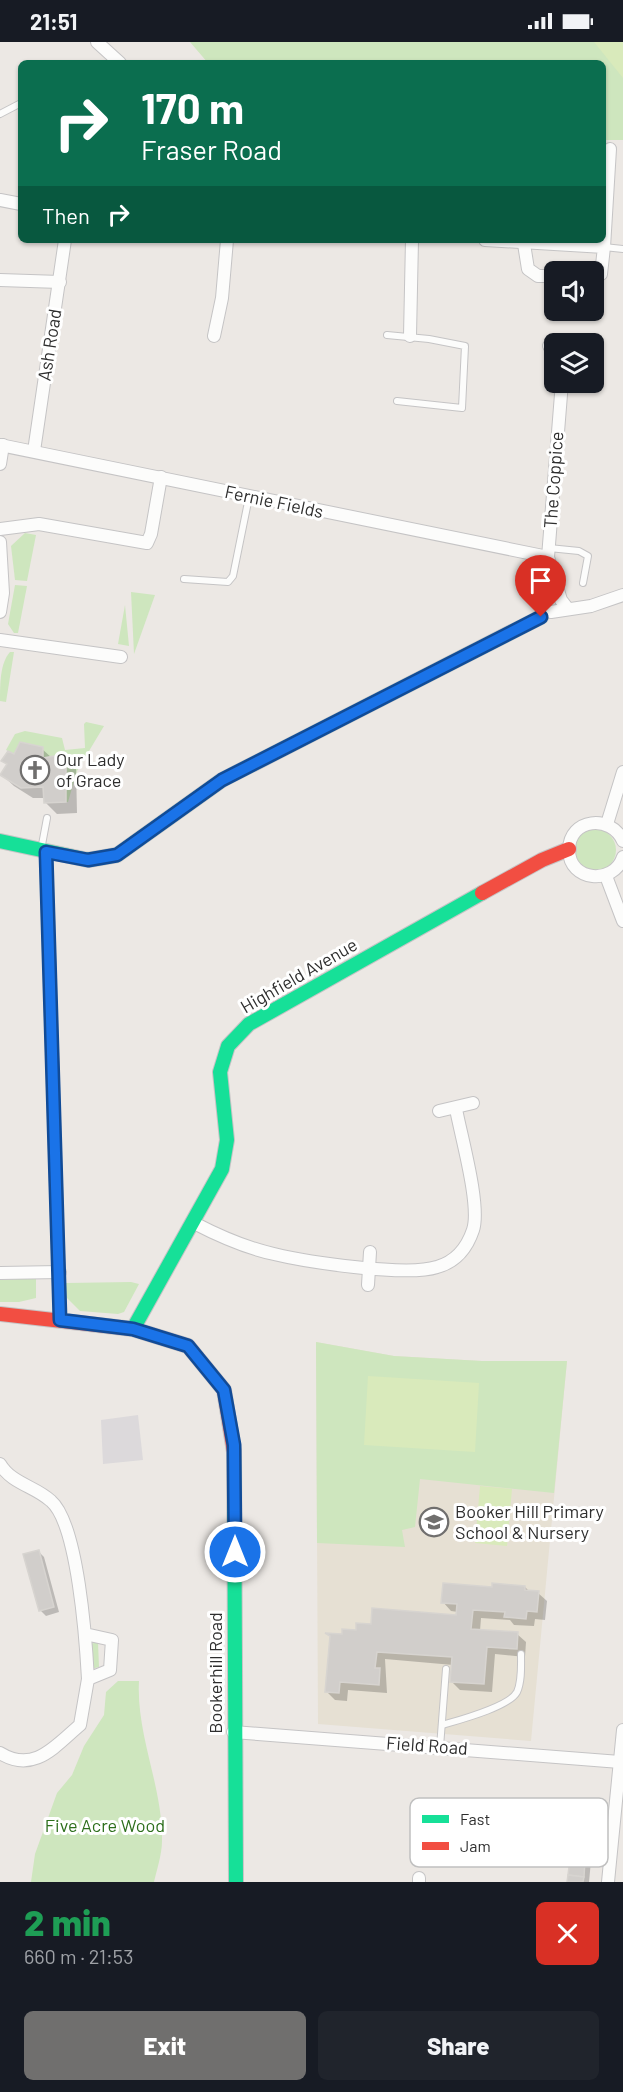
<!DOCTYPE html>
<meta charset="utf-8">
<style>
body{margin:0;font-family:Barlow,sans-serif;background:#20242c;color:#f1f3f6;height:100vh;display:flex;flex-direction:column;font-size:22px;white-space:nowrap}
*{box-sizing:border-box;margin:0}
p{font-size:20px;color:#9ea1a6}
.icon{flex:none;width:33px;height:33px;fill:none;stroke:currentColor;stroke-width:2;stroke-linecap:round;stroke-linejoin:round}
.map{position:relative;height:1840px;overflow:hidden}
.side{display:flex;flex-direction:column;background:#171b24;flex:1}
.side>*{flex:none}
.banner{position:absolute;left:18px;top:18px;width:588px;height:183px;border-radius:9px;box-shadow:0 2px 4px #0004;background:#0b6e4f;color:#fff;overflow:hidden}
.buttons{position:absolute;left:544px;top:219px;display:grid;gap:12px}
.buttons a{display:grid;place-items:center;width:60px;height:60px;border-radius:9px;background:#171b24;box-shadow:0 2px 4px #0004;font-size:30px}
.pin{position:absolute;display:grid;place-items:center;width:51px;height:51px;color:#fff;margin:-62px -26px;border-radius:50% 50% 50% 0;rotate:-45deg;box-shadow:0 0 6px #0007}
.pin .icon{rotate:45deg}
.me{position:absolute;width:66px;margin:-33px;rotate:0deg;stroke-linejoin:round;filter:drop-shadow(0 0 4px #0008)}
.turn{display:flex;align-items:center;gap:21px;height:126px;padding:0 24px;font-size:27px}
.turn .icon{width:78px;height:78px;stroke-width:2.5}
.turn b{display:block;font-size:42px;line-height:51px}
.then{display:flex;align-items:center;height:57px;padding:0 24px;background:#0003;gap:12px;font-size:22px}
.round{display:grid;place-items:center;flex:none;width:63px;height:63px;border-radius:9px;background:#20242c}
.overview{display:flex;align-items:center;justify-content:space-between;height:102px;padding:0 24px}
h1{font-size:36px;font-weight:800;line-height:45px;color:#1e9e55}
.cta{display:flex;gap:12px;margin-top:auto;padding:12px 24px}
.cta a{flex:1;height:69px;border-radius:9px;background:#706f6e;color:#fff;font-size:24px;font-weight:800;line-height:69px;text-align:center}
.cta a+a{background:#20242c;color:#f1f3f6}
.status{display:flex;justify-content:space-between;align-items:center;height:42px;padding:0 30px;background:#171b24;direction:ltr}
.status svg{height:16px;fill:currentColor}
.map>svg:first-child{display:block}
.industrial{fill:#dcd9db}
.education{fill:#e6e0d3}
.green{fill:#cee6be}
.pitch{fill:#d9eabb}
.shadow{fill:#0003}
.building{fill:#d1cecb;stroke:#d7d4d0;stroke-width:1.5}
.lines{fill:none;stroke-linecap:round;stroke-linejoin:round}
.lane-casing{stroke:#c5c4c5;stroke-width:8}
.street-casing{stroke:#c5c4c5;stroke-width:14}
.fast-casing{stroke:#c5c4c5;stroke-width:16}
.jam-casing{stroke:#c5c4c5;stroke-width:16}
.lane{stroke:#fcfcfb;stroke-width:6}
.street{stroke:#fcfcfb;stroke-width:12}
.fast{stroke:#16e098;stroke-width:14}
.jam{stroke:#f24e42;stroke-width:14}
.route-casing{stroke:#114b97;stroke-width:15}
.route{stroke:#1a73e8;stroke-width:10}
.labels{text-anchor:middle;stroke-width:6;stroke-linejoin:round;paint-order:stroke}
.street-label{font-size:18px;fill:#2e2e2e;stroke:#fff}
.poi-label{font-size:18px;fill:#2e2e2e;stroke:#fff;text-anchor:start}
.park-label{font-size:18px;fill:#2c6e1b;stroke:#fff}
.key{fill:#fff;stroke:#c0c0c0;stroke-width:1.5}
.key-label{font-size:16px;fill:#2e2e2e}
</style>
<div class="status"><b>21:51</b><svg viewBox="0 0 49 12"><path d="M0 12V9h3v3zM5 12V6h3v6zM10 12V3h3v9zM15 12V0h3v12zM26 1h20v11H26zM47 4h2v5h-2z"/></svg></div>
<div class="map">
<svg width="623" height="1840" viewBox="0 0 623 1840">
<rect width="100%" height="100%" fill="#ece8e4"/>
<polygon class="industrial" points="138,1373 143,1418 103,1422 101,1378"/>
<polygon class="education" points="316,1300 394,1314 482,1319 567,1319 531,1699 318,1682"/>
<g class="green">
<polygon points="190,0 623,0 623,98 603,98 603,21 208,21"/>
<polygon points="25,491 36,493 27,539 15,538 11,504"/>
<polygon points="15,543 27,544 18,591 14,591 8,582"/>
<polygon points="131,550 155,553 134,612"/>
<polygon points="125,563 129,604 118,602"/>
<path d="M10,610H14L6,660L0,659C0,642 0,621 10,610Z"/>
<polygon points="86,680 104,684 77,729 68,760 66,760 65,740 67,739 66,713 43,716 43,705 21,700 14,712 6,708 15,692 25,689 62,696 65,708 85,706 84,682"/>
<circle cx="595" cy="808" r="21"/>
<polygon points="36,1236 36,1256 19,1260 0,1260 0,1238"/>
<polygon points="131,1240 139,1242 124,1270 118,1272 80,1269 65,1254 66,1241"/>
<polygon points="316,1300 394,1314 482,1319 567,1319 554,1451 420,1437 415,1485 402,1488 405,1505 317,1501"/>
<polygon points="98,1600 99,1625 91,1627 90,1602"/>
<path d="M118,1639H139C136,1693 163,1745 162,1799C162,1812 157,1827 154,1840H31L35,1812L57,1751L72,1733L84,1704L104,1673L106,1650Z"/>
</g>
<g class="pitch">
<polygon points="594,0 623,0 623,36"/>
<polygon points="368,1334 479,1341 475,1410 364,1403"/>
<polygon points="480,1444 512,1447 507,1504 475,1501"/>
</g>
<g class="shadow">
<polygon points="42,707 52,716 65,714 76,725 77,771 57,772 46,761 45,756 33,756 14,744 2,733 8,724 3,719"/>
<polygon points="38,1509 44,1515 59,1570 46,1574 40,1568"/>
<polygon points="525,1545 530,1550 538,1551 547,1559 545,1578 535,1577 534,1584 514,1583 510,1578 481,1576 480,1589 517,1592 526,1600 525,1615 495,1612 492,1650 460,1648 451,1639 453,1623 385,1617 387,1651 348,1648 347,1659 335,1658 327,1650 343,1594 372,1584 458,1574 458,1570 451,1569 443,1560 493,1547"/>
<polygon points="586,1803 592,1808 589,1840 569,1840"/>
</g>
<g class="building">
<polygon points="20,700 43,705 43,716 66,712 66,760 44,761 43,745 21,746 0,733 7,722 1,719 8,709 14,712"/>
<polygon points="39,1508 54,1565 39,1569 23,1512"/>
<polygon points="443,1541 492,1545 492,1541 525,1544 525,1548 539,1549 537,1570 527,1569 526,1577 504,1575 505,1570 473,1568 471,1587 518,1590 517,1607 487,1605 484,1642 450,1640 452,1615 377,1610 375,1626 380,1626 379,1643 340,1640 339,1651 325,1650 330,1594 325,1591 342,1592 342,1587 356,1588 356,1581 371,1582 372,1566 456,1573 457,1562 441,1561"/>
<polygon points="570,1817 585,1818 584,1835 568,1833"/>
<polygon points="568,1833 584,1835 583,1840 567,1840"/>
</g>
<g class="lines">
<g class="lane-casing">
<g id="lane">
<polyline points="0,72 21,61"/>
<polyline points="604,205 623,207"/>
<polyline points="387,293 429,297 465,304 462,366 397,359"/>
<polyline points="549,506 579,509 588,514 583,541"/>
<polyline points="184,537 228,540 233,534 249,455"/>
<polyline points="41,808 47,776"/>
<path d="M442,1683C459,1678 509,1665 517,1650C522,1639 521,1624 521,1612"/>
<polyline points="440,1705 446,1627"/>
</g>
</g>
<g class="street-casing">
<g id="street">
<polyline points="97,0 120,21"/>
<polyline points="0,158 21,162"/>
<polyline points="485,198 604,205 601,232 594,234"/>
<polyline points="524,202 528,227 538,234 555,234"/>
<polyline points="604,205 610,107"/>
<polyline points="0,238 60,240"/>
<polyline points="214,294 222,256 227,198"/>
<polyline points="410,294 412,198"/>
<polyline points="549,304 555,305"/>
<polyline points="562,340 548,515 561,558 568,567"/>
<polyline points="0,403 548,515"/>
<polyline points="34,409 65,198"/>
<polyline points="0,422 3,403"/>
<polyline points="0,487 39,482 147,501 151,492 161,435"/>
<polyline points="0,500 3,551 0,570"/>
<polyline points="551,570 591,564 623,553"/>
<polyline points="0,598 121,615"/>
<polyline points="607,782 623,730"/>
<path d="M623,799C611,772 569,776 569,808C569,840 614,843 623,815"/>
<polyline points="46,810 60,1278"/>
<polyline points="606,834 623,879"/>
<polyline points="439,1069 473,1061"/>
<path d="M194,1181C219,1194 246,1206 274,1212C307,1220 407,1235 437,1225C455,1220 467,1206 473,1188C481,1164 461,1094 456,1067"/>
<polyline points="0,1231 60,1230"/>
<polyline points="368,1243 370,1210"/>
<path d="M0,1422C12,1442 35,1444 51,1459C78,1482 86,1600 88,1637L110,1628L112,1598L85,1592"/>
<polyline points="233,1690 620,1720"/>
<path d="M0,1711C34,1732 55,1704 80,1683L88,1637"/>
<polyline points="419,1840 419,1836"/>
<polyline points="608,1840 623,1688"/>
</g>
</g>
<g class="fast-casing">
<g id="fast">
<polyline points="0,799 88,818 117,813 222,738 541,575"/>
<polyline points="133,1287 222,1127 227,1098 220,1030 228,1004 249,982 482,851"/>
<polyline points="234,1410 236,1840"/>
</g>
</g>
<g class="jam-casing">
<g id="jam">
<polyline points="482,851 542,818 569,807"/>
<polyline points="0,1272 133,1287 188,1304 224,1348 234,1410"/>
</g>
</g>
<use href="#lane" class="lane"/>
<use href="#street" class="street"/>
<use href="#fast" class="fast"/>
<use href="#jam" class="jam"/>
</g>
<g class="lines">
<g class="route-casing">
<polyline id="route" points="235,1510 234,1403 224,1348 188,1304 133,1287 60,1278 46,810 88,818 117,813 222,738 541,575"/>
</g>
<use href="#route" class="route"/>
</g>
<defs>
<g id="church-ring" transform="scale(1.5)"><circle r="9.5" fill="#fff" stroke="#706f6e" stroke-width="1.5"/><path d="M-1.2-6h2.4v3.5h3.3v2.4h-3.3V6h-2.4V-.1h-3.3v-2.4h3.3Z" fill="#706f6e"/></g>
<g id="school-ring" transform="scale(1.5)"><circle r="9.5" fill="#fff" stroke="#706f6e" stroke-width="1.5"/><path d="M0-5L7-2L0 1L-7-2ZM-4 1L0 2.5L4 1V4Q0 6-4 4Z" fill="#706f6e"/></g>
</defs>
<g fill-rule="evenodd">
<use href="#church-ring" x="35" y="728"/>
<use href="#school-ring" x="434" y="1480"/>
</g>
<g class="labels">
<g class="street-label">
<text transform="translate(50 303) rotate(-81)" y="6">Ash Road</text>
<text transform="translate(554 438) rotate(-86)" y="6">The Coppice</text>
<text transform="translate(274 460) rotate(12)" y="6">Fernie Fields</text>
<text transform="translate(299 934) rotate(-30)" y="6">Highfield Avenue</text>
<text transform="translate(216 1631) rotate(-90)" y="6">Bookerhill Road</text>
<text transform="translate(427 1704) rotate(4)" y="6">Field Road</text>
</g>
<g class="poi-label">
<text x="56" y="724">Our Lady<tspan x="56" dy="21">of Grace</tspan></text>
<text x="455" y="1476">Booker Hill Primary<tspan x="455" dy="21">School &amp; Nursery</tspan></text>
</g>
<g class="park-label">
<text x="105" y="1790">Five Acre Wood</text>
</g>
</g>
<rect x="410" y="1756" width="198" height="69" rx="9" class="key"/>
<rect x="422" y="1773" width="27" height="8" fill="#16e098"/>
<rect x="422" y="1800" width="27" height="8" fill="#f24e42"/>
<g class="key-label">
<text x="460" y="1783">Fast</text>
<text x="460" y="1810">Jam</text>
</g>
</svg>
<div class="buttons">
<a><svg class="icon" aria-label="sound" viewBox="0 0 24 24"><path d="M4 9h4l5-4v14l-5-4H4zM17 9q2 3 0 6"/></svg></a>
<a><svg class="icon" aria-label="layers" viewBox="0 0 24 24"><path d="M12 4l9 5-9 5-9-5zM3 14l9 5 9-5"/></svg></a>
</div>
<div class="pin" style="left:541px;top:575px;background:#d93025"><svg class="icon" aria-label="arrive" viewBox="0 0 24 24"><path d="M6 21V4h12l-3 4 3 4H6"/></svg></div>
<svg class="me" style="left:235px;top:1510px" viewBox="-20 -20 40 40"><circle r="17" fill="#1a73e8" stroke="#fff" stroke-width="3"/><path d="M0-11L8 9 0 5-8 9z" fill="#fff"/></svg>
<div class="banner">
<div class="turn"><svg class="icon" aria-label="right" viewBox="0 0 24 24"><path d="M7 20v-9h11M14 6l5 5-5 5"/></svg><div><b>170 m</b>Fraser Road</div></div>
<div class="then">Then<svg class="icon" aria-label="right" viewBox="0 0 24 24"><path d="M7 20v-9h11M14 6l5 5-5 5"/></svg></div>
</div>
</div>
<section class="side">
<div class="overview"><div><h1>2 min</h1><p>660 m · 21:53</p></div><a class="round" style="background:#d93025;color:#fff"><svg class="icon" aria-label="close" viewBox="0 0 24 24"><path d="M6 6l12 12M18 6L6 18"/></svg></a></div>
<div class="cta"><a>Exit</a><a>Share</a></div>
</section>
